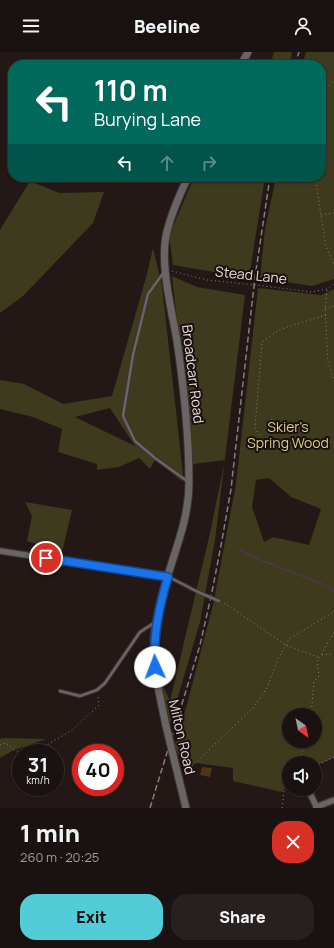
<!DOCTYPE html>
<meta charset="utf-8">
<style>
body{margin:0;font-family:Manrope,sans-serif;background:#27201e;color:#f1f3f6;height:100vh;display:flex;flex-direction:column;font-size:15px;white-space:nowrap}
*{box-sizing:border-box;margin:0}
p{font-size:13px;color:#9f9e9f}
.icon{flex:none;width:22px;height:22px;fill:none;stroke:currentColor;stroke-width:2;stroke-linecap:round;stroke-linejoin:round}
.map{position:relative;height:756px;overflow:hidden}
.sheet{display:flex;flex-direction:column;background:#1a1210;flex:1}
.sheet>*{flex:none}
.banner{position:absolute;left:8px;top:8px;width:318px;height:122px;border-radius:16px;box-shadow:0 1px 3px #0004,0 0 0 1px #383230;background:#00695c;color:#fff;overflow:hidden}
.needle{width:26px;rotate:147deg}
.buttons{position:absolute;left:282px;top:656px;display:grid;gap:8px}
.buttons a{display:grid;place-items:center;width:40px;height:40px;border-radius:50%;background:#1a1210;box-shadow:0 1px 3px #0004,0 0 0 1px #383230;font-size:20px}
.speed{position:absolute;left:12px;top:692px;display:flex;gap:8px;font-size:20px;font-weight:700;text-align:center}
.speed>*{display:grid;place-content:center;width:52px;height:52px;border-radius:50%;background:#1a1210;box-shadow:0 1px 3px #0004,0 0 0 1px #383230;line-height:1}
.speed small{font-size:10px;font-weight:400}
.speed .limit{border:6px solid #d22;background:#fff;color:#111}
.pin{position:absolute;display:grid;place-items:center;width:34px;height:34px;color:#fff;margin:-17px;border:2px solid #fff;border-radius:50%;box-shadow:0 1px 4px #0007}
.me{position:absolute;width:44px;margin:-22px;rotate:358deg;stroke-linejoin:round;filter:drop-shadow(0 0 3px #0008)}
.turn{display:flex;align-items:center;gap:14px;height:84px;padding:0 20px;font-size:18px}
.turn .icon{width:52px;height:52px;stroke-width:2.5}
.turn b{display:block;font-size:28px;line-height:34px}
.lanes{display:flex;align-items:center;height:38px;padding:0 20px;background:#0003;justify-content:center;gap:20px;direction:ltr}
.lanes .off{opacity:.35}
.round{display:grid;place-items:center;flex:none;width:42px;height:42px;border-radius:16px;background:#27201e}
.head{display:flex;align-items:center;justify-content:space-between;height:68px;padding:0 20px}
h1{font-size:24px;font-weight:800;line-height:30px}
.action{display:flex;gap:8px;margin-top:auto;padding:8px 20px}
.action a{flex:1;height:46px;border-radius:16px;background:#52ccd6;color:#111;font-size:16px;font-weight:800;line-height:46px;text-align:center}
.action a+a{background:#27201e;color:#f1f3f6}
header{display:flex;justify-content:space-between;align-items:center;height:52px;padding:0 20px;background:#1a1210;font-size:18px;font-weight:800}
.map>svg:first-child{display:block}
.green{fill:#3d3a1d;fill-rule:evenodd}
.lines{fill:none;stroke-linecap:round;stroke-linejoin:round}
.stream{stroke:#50354f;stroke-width:1.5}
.building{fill:#4e3619}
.service-casing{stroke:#3e3331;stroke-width:4.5}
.minor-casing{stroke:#3e3331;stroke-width:8}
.tertiary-casing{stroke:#3e3331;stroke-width:9}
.path{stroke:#897f7d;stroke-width:1;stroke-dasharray:1 3;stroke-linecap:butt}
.service{stroke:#6a6465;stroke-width:2.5}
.minor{stroke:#6a6465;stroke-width:5.5}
.tertiary{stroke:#6a6465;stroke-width:7}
.rail{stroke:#877d7b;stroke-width:1.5;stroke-dasharray:6 3;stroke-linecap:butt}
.service-bridge-casing{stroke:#3e3331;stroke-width:4.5;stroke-linecap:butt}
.tertiary-bridge-casing{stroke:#3e3331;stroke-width:9;stroke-linecap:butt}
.service-bridge{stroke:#6a6465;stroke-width:2.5}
.tertiary-bridge{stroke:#6a6465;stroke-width:7}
.route-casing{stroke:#114b97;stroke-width:10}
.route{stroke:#1a73e8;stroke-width:7}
.labels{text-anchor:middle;stroke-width:4;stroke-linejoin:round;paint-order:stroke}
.street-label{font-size:14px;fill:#e5dcda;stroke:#1a0f0d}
.park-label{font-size:14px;fill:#d6ce8c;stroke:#1a0f0d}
</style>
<header><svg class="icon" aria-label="menu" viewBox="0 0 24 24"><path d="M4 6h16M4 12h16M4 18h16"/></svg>Beeline<svg class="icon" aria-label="person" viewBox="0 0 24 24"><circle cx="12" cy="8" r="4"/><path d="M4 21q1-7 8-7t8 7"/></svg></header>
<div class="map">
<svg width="334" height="756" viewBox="0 0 334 756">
<rect width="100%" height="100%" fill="#231816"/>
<g class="green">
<polygon points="274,0 292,0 289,13 270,13"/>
<polygon points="306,0 334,0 334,227 312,234 260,226 265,177 276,125 321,125 321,13 302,13"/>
<polygon points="194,125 265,125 249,226 173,213 169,184"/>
<polygon points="30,129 59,141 104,140 93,171 23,244 0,261 0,178"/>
<path d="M153,196L162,234L183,422L182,429L155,408L150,417L139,406L119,415L97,418V412L58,400L62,377L33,365L0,357V328L24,332L63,352L112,344L147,222ZM110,356L135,394L75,365Z"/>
<polygon points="172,224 197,235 245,243 215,488 200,570 170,672 161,629 170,649 210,481 225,408 193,412"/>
<path d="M258,236L321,243L334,237V706L315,714V711H289V732L282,740L233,729V716L195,711L192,714L182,710L174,695L186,656L213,553L236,432ZM269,426L291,445L321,457L309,493L273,485L264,490L252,455L256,428ZM289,663H315V689H289Z"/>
<polygon points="25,450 72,458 62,500 27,489 32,464"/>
<polygon points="5,686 46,687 14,698 0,706 0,687"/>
</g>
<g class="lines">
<polyline class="stream" points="239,498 263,509 325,533 334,539"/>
</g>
<polygon class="building" points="202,715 212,716 210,725 200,723"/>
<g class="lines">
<g class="service-casing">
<g id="service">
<polyline points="164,220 148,242 133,303 123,364 135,389 155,406 187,429"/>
<polyline points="169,525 198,540"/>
<polyline points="60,639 80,644 97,638 105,631 140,580 154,571"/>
</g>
</g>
<g class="minor-casing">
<g id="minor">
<polyline points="0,499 168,525"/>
<polyline points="308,737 317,756"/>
<polyline points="316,755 334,748"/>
</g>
</g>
<g class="tertiary-casing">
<g id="tertiary">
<polyline points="241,13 248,0"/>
<path d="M166,674C160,645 153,617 154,587C155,574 158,561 161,548C170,509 189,472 189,431C189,384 184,336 177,289C172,260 160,213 166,184C170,164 179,144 188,125"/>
<polyline points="174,707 186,756"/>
</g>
</g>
<g class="path">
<polyline points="321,47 322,43 334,27"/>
<polyline points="315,125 326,195 334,212"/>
<polyline points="321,163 334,161"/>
<polyline points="172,219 207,228 264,234 311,240 327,237 334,232"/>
<polyline points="327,238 325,257 328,310 334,329"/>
<polyline points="325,257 334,254"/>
<polyline points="326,263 281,277 262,290 255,376 264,391 334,390"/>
<polyline points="224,551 286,593 320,606"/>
<polyline points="322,603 334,602"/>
<polyline points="311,663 314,630 319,624 317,610 334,580"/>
<polyline points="0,693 6,691 14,698 21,700 47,693 72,678 99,653 98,643"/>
<polyline points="299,711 305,689"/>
<polyline points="315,714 334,705"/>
<polyline points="189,717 253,656 267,636 278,607 289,587 334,560"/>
<polyline points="282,756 284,739 289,735"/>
</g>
<use href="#service" class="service"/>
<use href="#minor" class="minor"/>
<use href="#tertiary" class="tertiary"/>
<g class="rail">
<polyline points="295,13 299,0"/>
<polyline points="150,756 200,593 212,540 222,488 231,437 255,225 270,125"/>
</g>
<g class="service-bridge-casing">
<polyline id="service-bridge" points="198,540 219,549"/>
</g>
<g class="tertiary-bridge-casing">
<polyline id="tertiary-bridge" points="166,674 174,707"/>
</g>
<use href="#service-bridge" class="service-bridge"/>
<use href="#tertiary-bridge" class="tertiary-bridge"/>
</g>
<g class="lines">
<g class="route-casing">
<path id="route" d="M46,506L168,525C159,555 153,583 155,615"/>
</g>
<use href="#route" class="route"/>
</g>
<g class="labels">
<g class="street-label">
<text transform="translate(251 223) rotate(6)" y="5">Stead Lane</text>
<text transform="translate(193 322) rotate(83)" y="5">Broadcarr Road</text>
<text transform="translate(182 685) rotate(77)" y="5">Milton Road</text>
</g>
<g class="park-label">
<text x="288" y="380">Skier's<tspan x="288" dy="16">Spring Wood</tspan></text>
</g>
</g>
</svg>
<div class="buttons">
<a><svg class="needle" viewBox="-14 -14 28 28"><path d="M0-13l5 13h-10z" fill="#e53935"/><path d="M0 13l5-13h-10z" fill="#9f9e9f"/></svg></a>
<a><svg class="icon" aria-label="sound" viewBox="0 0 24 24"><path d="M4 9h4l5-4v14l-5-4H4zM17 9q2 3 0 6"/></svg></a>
</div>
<div class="speed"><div>31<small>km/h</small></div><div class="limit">40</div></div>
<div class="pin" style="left:46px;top:506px;background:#d93025"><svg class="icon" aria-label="arrive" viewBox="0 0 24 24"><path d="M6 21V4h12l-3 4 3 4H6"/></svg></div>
<svg class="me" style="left:155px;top:615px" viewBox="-20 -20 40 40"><circle r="19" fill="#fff"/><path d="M0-13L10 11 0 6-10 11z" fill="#1a73e8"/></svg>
<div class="banner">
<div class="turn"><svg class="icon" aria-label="left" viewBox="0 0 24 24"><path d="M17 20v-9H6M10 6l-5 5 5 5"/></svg><div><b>110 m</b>Burying Lane</div></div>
<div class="lanes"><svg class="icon" aria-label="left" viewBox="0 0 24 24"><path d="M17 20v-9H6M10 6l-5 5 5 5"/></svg><svg class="icon off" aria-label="ahead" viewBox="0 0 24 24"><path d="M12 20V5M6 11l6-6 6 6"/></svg><svg class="icon off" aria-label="right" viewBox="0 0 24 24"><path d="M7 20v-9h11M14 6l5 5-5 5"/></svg></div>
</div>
</div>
<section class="sheet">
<div class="head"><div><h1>1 min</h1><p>260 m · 20:25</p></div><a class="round" style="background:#d93025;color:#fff"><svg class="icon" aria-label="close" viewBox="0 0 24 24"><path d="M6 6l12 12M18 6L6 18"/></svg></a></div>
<div class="action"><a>Exit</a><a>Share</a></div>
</section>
